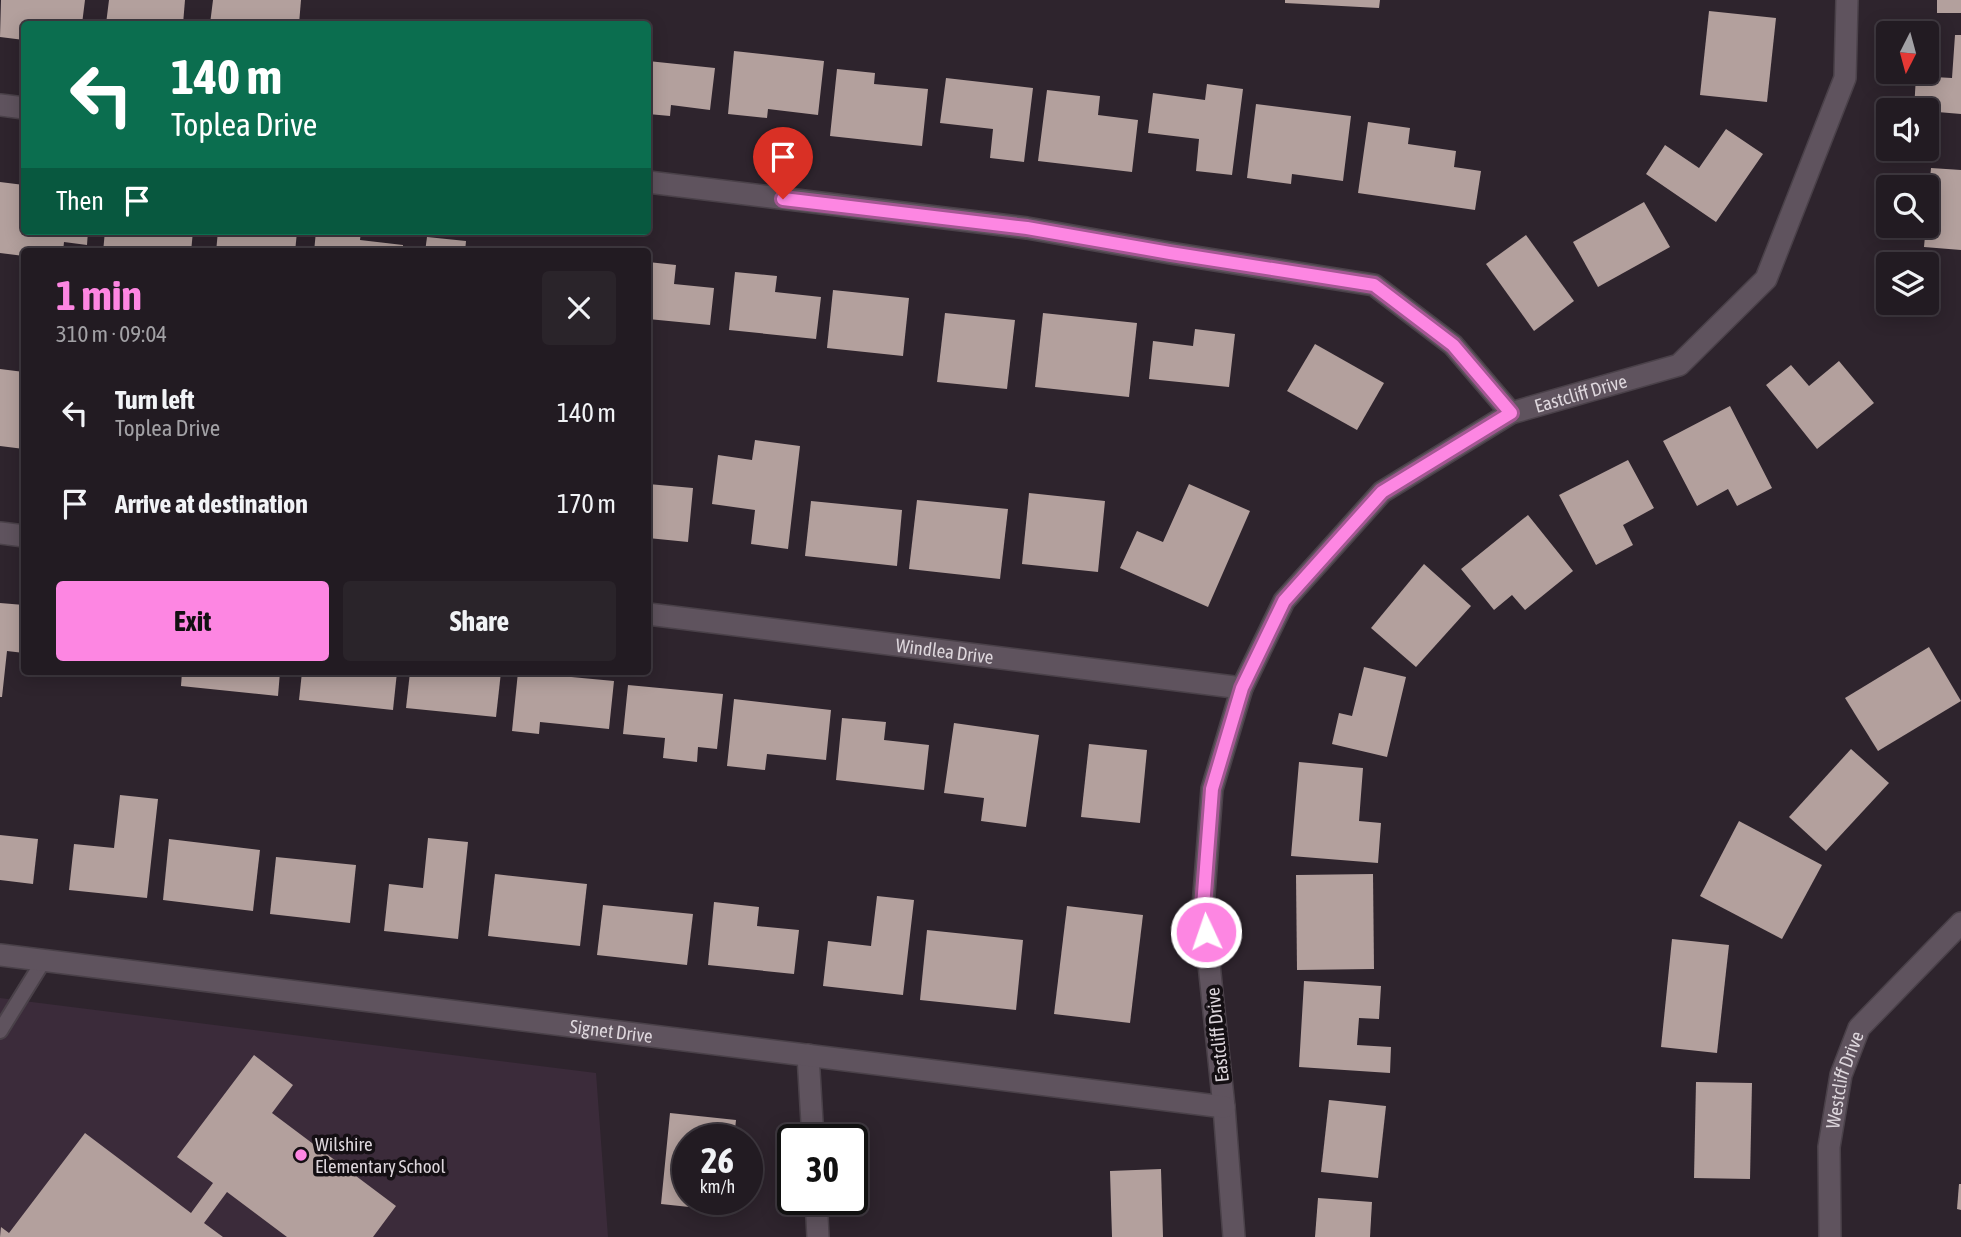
<!DOCTYPE html>
<meta charset="utf-8">
<style>
body{margin:0;font-family:"Asap Condensed",sans-serif;background:#2a242a;color:#f1f3f6;height:100vh;display:flex;flex-direction:column;font-size:26px;white-space:nowrap}
*{box-sizing:border-box;margin:0}
p{font-size:23px;color:#a2a1a5}
.icon{flex:none;width:38px;height:38px;fill:none;stroke:currentColor;stroke-width:2;stroke-linecap:round;stroke-linejoin:round}
.map{position:relative;flex:1;overflow:hidden}
.sheet{position:absolute;left:21px;top:248px;width:630px;height:427px;display:flex;flex-direction:column;background:#221b22;border-radius:7px;box-shadow:0 4px 18px #0003,0 0 0 2px #3f3940}
.sheet>*{flex:none}
.top-card{position:absolute;left:21px;top:21px;width:630px;height:214px;border-radius:7px;box-shadow:0 4px 18px #0003,0 0 0 2px #3f3940;background:#0b6e4f;color:#fff;overflow:hidden}
.needle{width:46px;rotate:186deg}
.buttons{position:absolute;left:1876px;top:21px;display:grid;gap:14px}
.buttons a{display:grid;place-items:center;width:63px;height:63px;border-radius:7px;background:#221b22;box-shadow:0 4px 18px #0003,0 0 0 2px #3f3940;font-size:35px}
.speed{position:absolute;left:672px;top:1124px;display:flex;gap:14px;font-size:35px;font-weight:700;text-align:center}
.speed>*{display:grid;place-content:center;width:91px;height:91px;border-radius:50%;background:#221b22;box-shadow:0 4px 18px #0003,0 0 0 2px #3f3940;line-height:1}
.speed small{font-size:18px;font-weight:400}
.speed .limit{border:4px solid #111;border-radius:10px;background:#fff;color:#111}
.pin{position:absolute;display:grid;place-items:center;width:60px;height:60px;color:#fff;margin:-72px -30px;border-radius:50% 50% 50% 0;rotate:-45deg;box-shadow:0 0 7px #0007}
.pin .icon{rotate:45deg}
.me{position:absolute;width:77px;margin:-38px;rotate:357deg;stroke-linejoin:round;filter:drop-shadow(0 0 5px #0008)}
.turn{display:flex;align-items:center;gap:24px;height:147px;padding:0 35px;font-size:32px}
.turn .icon{width:91px;height:91px;stroke-width:2.5}
.turn b{display:block;font-size:49px;line-height:60px}
.then{display:flex;align-items:center;height:66px;padding:0 35px;background:#0003;gap:14px;font-size:26px}
.round{display:grid;place-items:center;flex:none;width:74px;height:74px;border-radius:7px;background:#2a242a}
.head{display:flex;align-items:center;justify-content:space-between;height:119px;padding:0 35px}
h1{font-size:42px;font-weight:700;line-height:52px;color:#fd86e2}
.action{display:flex;gap:14px;margin-top:auto;padding:14px 35px}
.action a{flex:1;height:80px;border-radius:7px;background:#fd86e2;color:#111;font-size:28px;font-weight:700;line-height:80px;text-align:center}
.action a+a{background:#2a242a;color:#f1f3f6}
ul{padding:0;list-style:none}
li{display:flex;align-items:center;gap:21px;height:91px;padding:0 35px}
li div{flex:1}
li b{display:block;font-size:26px}
li em{font-style:normal}
.map>svg:first-child{display:block}
.built{fill:#3b2b3a}
.building{fill:#b3a09d}
.lines{fill:none;stroke-linecap:round;stroke-linejoin:round}
.service-casing{stroke:#4a4149;stroke-width:18}
.minor-casing{stroke:#4a4149;stroke-width:24}
.tertiary-casing{stroke:#4a4149;stroke-width:24}
.service{stroke:#5f535e;stroke-width:14}
.minor{stroke:#5f535e;stroke-width:21}
.tertiary{stroke:#5f535e;stroke-width:21}
.route-casing{stroke:#a45793;stroke-width:18}
.route{stroke:#fd86e2;stroke-width:12}
.poi-dot{fill:#fd86e2;stroke:#140f13;stroke-width:2.5}
.labels{text-anchor:middle;stroke-width:7;stroke-linejoin:round;paint-order:stroke}
.street-label{font-size:19px;fill:#ddd6dc;stroke:#140f13}
.poi-label{font-size:19px;fill:#ddd6dc;stroke:#140f13;text-anchor:start}
</style>
<div class="map">
<svg width="1961" height="1237" viewBox="0 0 1961 1237">
<rect width="100%" height="100%" fill="#2e242d"/>
<polygon class="built" points="0,998 596,1073 608,1237 0,1237"/>
<g class="building">
<polygon points="1,0 85,0 82,24 24,24 24,40 0,37"/>
<polygon points="109,0 185,0 183,24 106,24"/>
<polygon points="213,0 301,0 299,24 210,24"/>
<polygon points="1285,0 1380,0 1379,8 1285,3"/>
<rect x="1937" y="0" width="24" height="13"/>
<polygon points="1709,11 1776,18 1767,102 1700,95"/>
<polygon points="1955,35 1961,35 1961,114 1914,110 1916,76 1952,78"/>
<polygon points="734,51 824,61 818,115 768,109 767,118 728,114"/>
<polygon points="648,61 715,68 710,110 671,105 670,116 648,114"/>
<polygon points="837,69 875,73 874,84 928,89 922,146 830,136"/>
<polygon points="946,78 1033,88 1024,162 990,158 993,129 940,123"/>
<polygon points="1207,84 1243,89 1232,175 1196,171 1199,139 1148,133 1153,93 1205,100"/>
<polygon points="1047,90 1100,96 1098,115 1138,120 1132,172 1038,161"/>
<polygon points="1256,104 1351,116 1343,181 1292,174 1291,184 1247,178"/>
<polygon points="1368,122 1410,128 1408,144 1456,151 1454,167 1481,171 1475,210 1358,193"/>
<polygon points="1726,129 1763,154 1716,222 1646,174 1665,145 1699,168"/>
<polygon points="1931,168 1961,170 1961,250 1924,247"/>
<polygon points="0,182 24,185 24,231 88,231 87,245 64,242 63,252 24,252 24,256 0,253"/>
<polygon points="1644,202 1670,247 1598,287 1573,242"/>
<polygon points="105,231 193,231 191,252 103,252"/>
<polygon points="218,231 297,232 295,252 216,252"/>
<polygon points="316,231 361,231 360,240 403,245 403,252 314,252"/>
<polygon points="1526,235 1574,301 1534,331 1486,264"/>
<polygon points="427,237 466,241 465,252 425,252"/>
<polygon points="648,262 676,265 674,284 714,288 710,325 648,319"/>
<polygon points="735,272 777,276 775,292 821,297 816,339 729,330"/>
<polygon points="833,290 909,298 903,356 827,348"/>
<polygon points="945,313 1015,320 1007,389 937,382"/>
<polygon points="1043,313 1137,323 1129,397 1035,387"/>
<polygon points="1195,329 1235,334 1229,387 1149,379 1153,341 1193,346"/>
<polygon points="1315,344 1384,383 1357,430 1287,391"/>
<polygon points="1839,361 1874,403 1817,449 1766,385 1791,365 1809,386"/>
<polygon points="0,369 24,372 24,449 0,446"/>
<polygon points="1730,406 1772,488 1737,506 1728,489 1697,506 1663,441"/>
<polygon points="755,440 800,446 788,549 751,544 755,510 712,504 718,455 752,460"/>
<polygon points="1628,460 1654,508 1623,525 1633,545 1596,565 1559,495"/>
<polygon points="648,484 693,488 688,542 648,538"/>
<polygon points="1189,484 1250,511 1208,607 1120,568 1137,531 1163,542"/>
<polygon points="1029,493 1105,501 1098,572 1022,564"/>
<polygon points="917,500 1008,509 1000,579 909,569"/>
<polygon points="811,501 902,510 897,566 805,556"/>
<polygon points="1528,515 1573,571 1525,610 1512,595 1494,610 1461,569"/>
<polygon points="1424,564 1471,606 1416,667 1371,628"/>
<polygon points="0,603 24,605 24,653 7,651 2,697 0,697"/>
<polygon points="1929,647 1961,701 1878,751 1845,698"/>
<polygon points="1364,667 1406,677 1387,757 1332,744 1339,713 1352,716"/>
<polygon points="182,672 280,672 278,696 181,686"/>
<polygon points="302,672 397,672 393,710 299,700"/>
<polygon points="410,672 501,672 496,717 406,708"/>
<polygon points="518,672 614,681 609,729 540,722 539,734 512,731"/>
<polygon points="628,685 723,694 717,749 698,747 697,762 663,758 665,738 623,734"/>
<polygon points="734,699 831,710 826,760 767,754 765,770 727,766"/>
<polygon points="842,718 886,722 884,740 929,745 924,790 836,780"/>
<polygon points="954,723 1039,735 1026,827 981,821 984,798 944,793"/>
<polygon points="1089,744 1147,750 1140,823 1081,817"/>
<polygon points="1851,749 1889,783 1826,851 1789,817"/>
<polygon points="1299,762 1363,768 1359,821 1381,823 1378,863 1291,856"/>
<polygon points="120,795 158,799 147,898 69,890 74,844 114,848"/>
<polygon points="1739,821 1822,865 1782,939 1700,896"/>
<polygon points="0,835 38,839 33,884 0,880"/>
<polygon points="428,838 468,842 458,939 384,931 389,884 423,888"/>
<polygon points="169,839 260,850 253,911 163,900"/>
<polygon points="276,857 356,865 350,923 270,914"/>
<polygon points="495,874 587,884 580,946 488,936"/>
<polygon points="1373,874 1374,969 1297,970 1296,875"/>
<polygon points="877,896 914,900 903,995 823,986 828,941 871,946"/>
<polygon points="714,902 759,907 757,926 799,930 794,974 708,965"/>
<polygon points="603,905 693,914 687,965 597,955"/>
<polygon points="1067,906 1143,915 1130,1023 1054,1014"/>
<polygon points="927,930 1023,940 1016,1010 920,1000"/>
<polygon points="1672,939 1729,945 1717,1053 1661,1047"/>
<polygon points="1304,981 1381,986 1379,1019 1359,1018 1357,1045 1391,1047 1390,1073 1299,1067"/>
<polygon points="254,1055 293,1085 272,1113 396,1206 373,1237 287,1237 227,1192 204,1223 223,1237 0,1237 1,1227 9,1233 85,1133 191,1213 213,1183 177,1157"/>
<polygon points="1696,1082 1752,1083 1750,1179 1694,1178"/>
<polygon points="1329,1100 1386,1106 1378,1178 1321,1172"/>
<polygon points="670,1113 736,1120 734,1139 688,1139 688,1199 728,1199 727,1211 661,1204"/>
<polygon points="1161,1169 1163,1237 1112,1237 1110,1171"/>
<polygon points="1959,1184 1961,1184 1961,1210 1957,1209"/>
<polygon points="1318,1198 1372,1202 1370,1237 1315,1237"/>
</g>
<g class="lines">
<g class="service-casing">
<polyline id="service" points="0,1031 44,960"/>
</g>
<g class="minor-casing">
<g id="minor">
<polyline points="0,105 24,108"/>
<polyline points="648,182 1027,228 1170,253 1374,285 1453,345 1511,413"/>
<polyline points="0,533 24,536"/>
<path id="s1" d="M648,614L1242,688"/>
<polyline points="808,1055 813,1139"/>
<polyline points="816,1199 818,1237"/>
<path id="s2" d="M1234,1237L1224,1107L1203,907L1212,789L1242,688L1284,601L1382,492L1511,413L1679,365L1766,279L1845,78L1847,0"/>
<path id="s3" d="M1830,1237L1829,1147L1841,1075L1859,1028L1961,923"/>
</g>
</g>
<g class="tertiary-casing">
<g id="tertiary">
<path id="s4" d="M0,955L1224,1107"/>
</g>
</g>
<use href="#service" class="service"/>
<use href="#minor" class="minor"/>
<use href="#tertiary" class="tertiary"/>
</g>
<g class="lines">
<g class="route-casing">
<polyline id="route" points="783,199 1027,228 1170,253 1374,285 1453,345 1511,413 1382,492 1284,601 1242,688 1212,789 1203,907 1206,932"/>
</g>
<use href="#route" class="route"/>
</g>
<circle class="poi-dot" cx="301" cy="1155" r="7"/>
<g class="labels">
<g class="street-label">
<text dy="7" stroke="none"><textPath href="#s2" startOffset="1022">Eastcliff Drive</textPath></text>
<text dy="7" stroke="none"><textPath href="#s1" startOffset="299">Windlea Drive</textPath></text>
<text dy="7" stroke="none"><textPath href="#s4" startOffset="616">Signet Drive</textPath></text>
<text transform="translate(1217 1035) rotate(-96)" y="7">Eastcliff Drive</text>
<text dy="7" stroke="none"><textPath href="#s3" startOffset="159">Westcliff Drive</textPath></text>
</g>
<g class="poi-label">
<text x="315" y="1151">Wilshire<tspan x="315" dy="22">Elementary School</tspan></text>
</g>
</g>
</svg>
<div class="buttons">
<a><svg class="needle" viewBox="-14 -14 28 28"><path d="M0-13l5 13h-10z" fill="#e53935"/><path d="M0 13l5-13h-10z" fill="#a2a1a5"/></svg></a>
<a><svg class="icon" aria-label="sound" viewBox="0 0 24 24"><path d="M4 9h4l5-4v14l-5-4H4zM17 9q2 3 0 6"/></svg></a>
<a><svg class="icon" aria-label="search" viewBox="0 0 24 24"><circle cx="10" cy="10" r="6"/><path d="M15 15l6 6"/></svg></a>
<a><svg class="icon" aria-label="layers" viewBox="0 0 24 24"><path d="M12 4l9 5-9 5-9-5zM3 14l9 5 9-5"/></svg></a>
</div>
<div class="speed"><div>26<small>km/h</small></div><div class="limit">30</div></div>
<div class="pin" style="left:783px;top:199px;background:#d93025"><svg class="icon" aria-label="arrive" viewBox="0 0 24 24"><path d="M6 21V4h12l-3 4 3 4H6"/></svg></div>
<svg class="me" style="left:1206px;top:932px" viewBox="-20 -20 40 40"><circle r="17" fill="#fd86e2" stroke="#fff" stroke-width="3"/><path d="M0-11L8 9 0 5-8 9z" fill="#fff"/></svg>
<div class="top-card">
<div class="turn"><svg class="icon" aria-label="left" viewBox="0 0 24 24"><path d="M17 20v-9H6M10 6l-5 5 5 5"/></svg><div><b>140 m</b>Toplea Drive</div></div>
<div class="then">Then<svg class="icon" aria-label="arrive" viewBox="0 0 24 24"><path d="M6 21V4h12l-3 4 3 4H6"/></svg></div>
</div>
<section class="sheet">
<div class="head"><div><h1>1 min</h1><p>310 m · 09:04</p></div><a class="round"><svg class="icon" aria-label="close" viewBox="0 0 24 24"><path d="M6 6l12 12M18 6L6 18"/></svg></a></div>
<ul>
<li><svg class="icon" aria-label="left" viewBox="0 0 24 24"><path d="M17 20v-9H6M10 6l-5 5 5 5"/></svg><div><b>Turn left</b><p>Toplea Drive</p></div><em>140 m</em></li>
<li><svg class="icon" aria-label="arrive" viewBox="0 0 24 24"><path d="M6 21V4h12l-3 4 3 4H6"/></svg><div><b>Arrive at destination</b></div><em>170 m</em></li>
</ul>
<div class="action"><a>Exit</a><a>Share</a></div>
</section>
</div>
